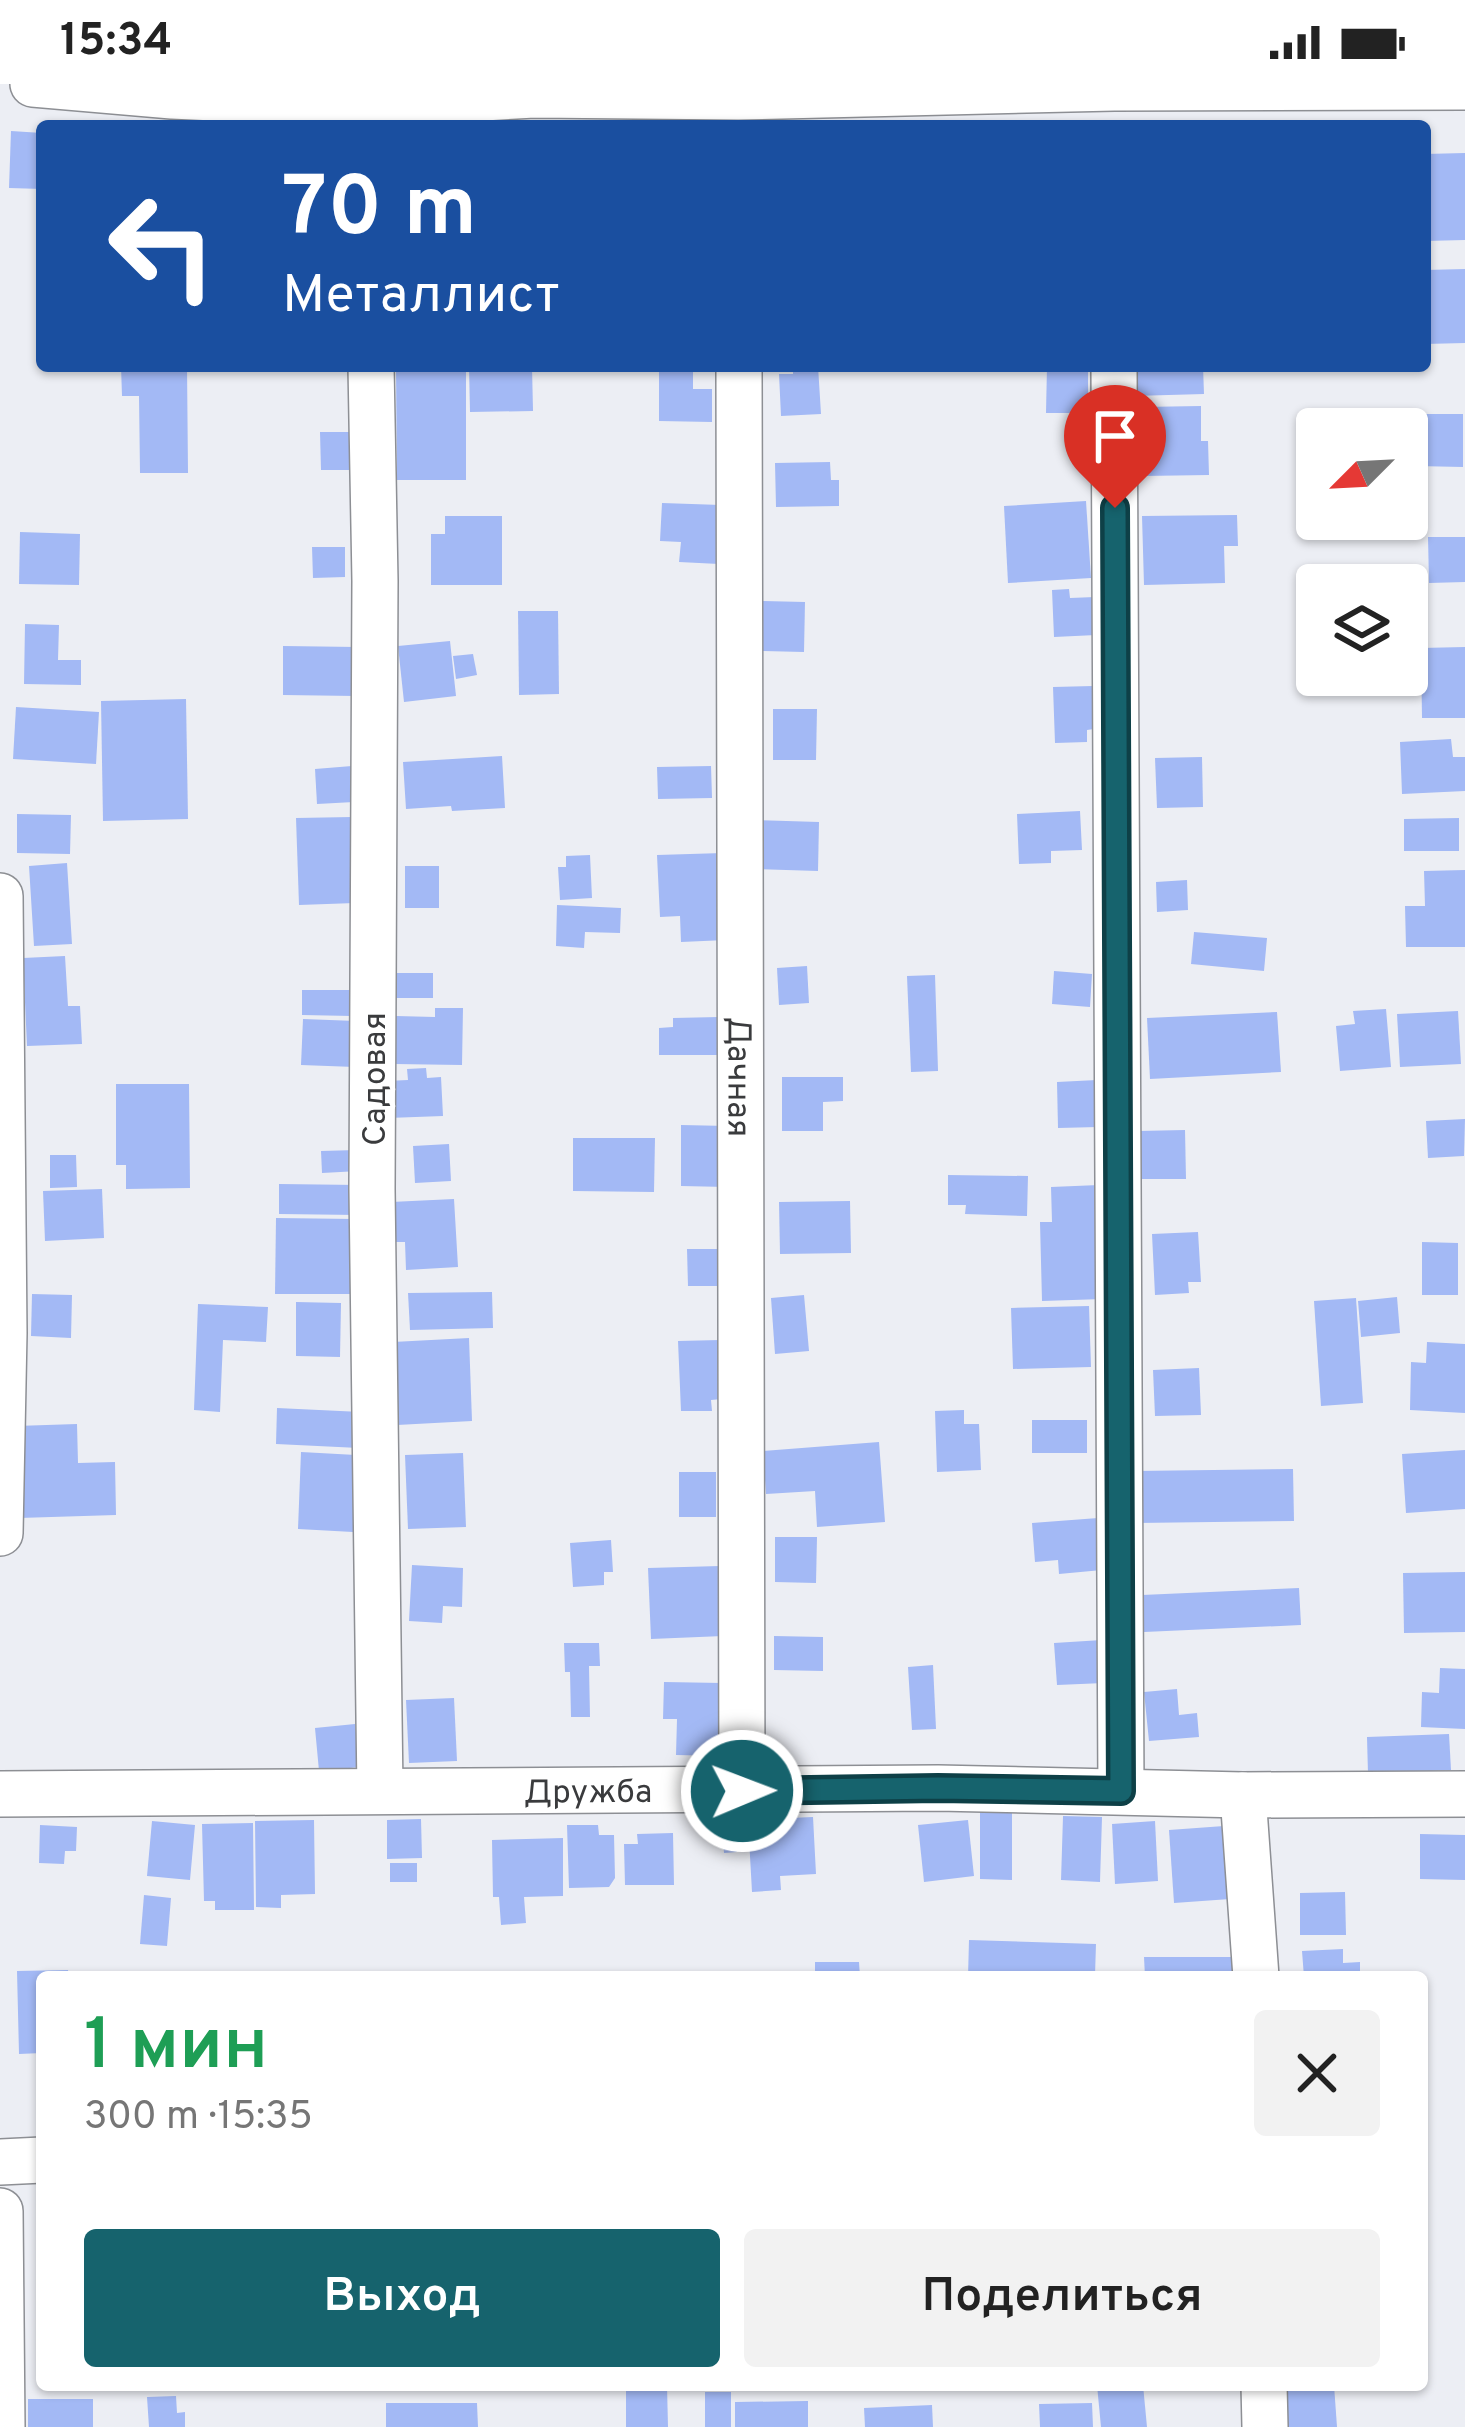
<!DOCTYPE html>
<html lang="ru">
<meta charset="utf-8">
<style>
body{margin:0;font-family:Overpass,sans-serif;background:#f2f2f2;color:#222;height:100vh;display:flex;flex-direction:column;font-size:45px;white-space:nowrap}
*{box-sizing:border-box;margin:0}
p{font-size:39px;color:#767676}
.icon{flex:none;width:66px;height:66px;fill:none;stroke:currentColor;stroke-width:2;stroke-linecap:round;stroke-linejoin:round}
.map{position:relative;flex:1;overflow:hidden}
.sheet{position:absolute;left:36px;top:1887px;width:1392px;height:420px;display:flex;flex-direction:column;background:#fff;border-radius:12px;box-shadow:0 3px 9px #0004}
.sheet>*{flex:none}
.hud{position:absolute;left:36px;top:36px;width:1395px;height:252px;border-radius:12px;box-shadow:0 3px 9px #0004;background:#1a4fa0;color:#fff;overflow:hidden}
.needle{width:78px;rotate:246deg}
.fabs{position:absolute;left:1296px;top:324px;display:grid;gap:24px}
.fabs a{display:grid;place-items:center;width:132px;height:132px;border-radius:12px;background:#fff;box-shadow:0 3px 9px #0004;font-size:60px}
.pin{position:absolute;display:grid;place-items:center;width:102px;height:102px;color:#fff;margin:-123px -51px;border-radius:50% 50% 50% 0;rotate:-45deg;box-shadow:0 0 12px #0007}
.pin .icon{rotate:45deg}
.me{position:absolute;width:132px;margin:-66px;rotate:89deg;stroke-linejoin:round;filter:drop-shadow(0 0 9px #0008)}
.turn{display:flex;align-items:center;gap:42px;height:252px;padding:0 48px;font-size:54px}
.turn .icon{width:156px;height:156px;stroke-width:2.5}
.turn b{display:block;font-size:84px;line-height:102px}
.round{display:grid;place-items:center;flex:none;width:126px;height:126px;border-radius:12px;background:#f2f2f2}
.summary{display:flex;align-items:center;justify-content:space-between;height:204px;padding:0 48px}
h1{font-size:72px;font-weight:600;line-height:90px;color:#1e9e55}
.action{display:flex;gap:24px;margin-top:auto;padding:24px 48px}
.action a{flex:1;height:138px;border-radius:12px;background:#16636d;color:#fff;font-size:48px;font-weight:600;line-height:138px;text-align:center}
.action a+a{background:#f2f2f2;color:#222}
.status{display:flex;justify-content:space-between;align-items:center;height:84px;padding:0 60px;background:#fff;direction:ltr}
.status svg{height:33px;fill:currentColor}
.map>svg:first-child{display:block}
.building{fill:#a3b9f5}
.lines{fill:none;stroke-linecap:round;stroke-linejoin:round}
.minor-casing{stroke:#8d8f94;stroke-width:48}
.minor{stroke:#fff;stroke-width:45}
.route-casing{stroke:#0e4047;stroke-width:30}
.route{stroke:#16636d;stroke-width:21}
.labels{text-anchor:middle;stroke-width:10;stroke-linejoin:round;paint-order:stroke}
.street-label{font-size:33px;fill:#3a3b3d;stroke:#fff}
</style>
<div class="status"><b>15:34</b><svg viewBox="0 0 49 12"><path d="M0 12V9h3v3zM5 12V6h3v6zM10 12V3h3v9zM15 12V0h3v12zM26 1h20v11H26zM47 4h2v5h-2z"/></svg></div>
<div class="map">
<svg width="1465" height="2343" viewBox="0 0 1465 2343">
<rect width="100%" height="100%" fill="#eceef4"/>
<g class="building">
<polygon points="11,47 42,49 42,105 9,104"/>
<polygon points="1465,69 1465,156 1425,157 1425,70"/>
<polygon points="1465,185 1465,259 1425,260 1425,186"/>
<polygon points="121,282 187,282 188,389 140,389 139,312 122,312"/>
<polygon points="469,282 532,282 533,327 470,328"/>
<polygon points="793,282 818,282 821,330 781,332 779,290 793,290"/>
<polygon points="1047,282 1088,282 1088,329 1046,329"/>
<polygon points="1132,282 1203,282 1204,310 1133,312"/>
<polygon points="396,285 466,285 466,396 397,396"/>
<polygon points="659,285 693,285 693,305 712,305 712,338 659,337"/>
<polygon points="1201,322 1201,357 1208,357 1209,391 1143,392 1142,323"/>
<polygon points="1426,330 1463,330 1463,383 1416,382 1417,353 1426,353"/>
<polygon points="320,348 350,348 350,386 321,386"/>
<polygon points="830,378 831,396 839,396 839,422 776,423 775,379"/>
<polygon points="1086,417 1091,494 1008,499 1004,422"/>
<polygon points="662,419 721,421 719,480 679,478 681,458 660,457"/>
<polygon points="1237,431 1238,462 1224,462 1225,499 1144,501 1142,432"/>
<polygon points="445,432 502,432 502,501 431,501 431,450 445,450"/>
<polygon points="20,448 80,450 79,501 19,500"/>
<polygon points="1428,453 1465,453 1465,498 1429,499"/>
<polygon points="312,463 345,463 345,493 313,494"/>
<polygon points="1069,505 1070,514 1095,513 1096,551 1054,553 1052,506"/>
<polygon points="763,517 805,518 804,568 763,567"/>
<polygon points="518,527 558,527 559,610 519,611"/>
<polygon points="25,540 59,541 58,576 81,576 81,601 24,600"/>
<polygon points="450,557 456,612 404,618 398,562"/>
<polygon points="283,562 357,563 356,612 283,611"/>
<polygon points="1465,563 1465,634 1422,634 1421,564"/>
<polygon points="473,570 477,591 456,595 453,572"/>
<polygon points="1093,602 1094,645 1087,646 1087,658 1055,659 1053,603"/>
<polygon points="186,615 188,735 103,737 101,617"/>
<polygon points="16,623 99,628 96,680 13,675"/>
<polygon points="773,625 817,625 816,676 773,676"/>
<polygon points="1451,655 1453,673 1465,673 1465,707 1402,710 1400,658"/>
<polygon points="502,672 505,724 452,727 451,722 406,725 403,678"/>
<polygon points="1202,673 1203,723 1157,724 1155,674"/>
<polygon points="352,682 354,718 317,720 315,685"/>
<polygon points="711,682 712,714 658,715 657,683"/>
<polygon points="1080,727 1082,766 1051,767 1051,779 1019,780 1017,730"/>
<polygon points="17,730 71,731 70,770 17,769"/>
<polygon points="352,733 355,819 299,821 296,734"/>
<polygon points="1459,734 1459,767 1404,767 1404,735"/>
<polygon points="758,736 819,738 818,787 757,785"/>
<polygon points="723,769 726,856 681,858 680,832 660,833 657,771"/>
<polygon points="590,771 592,814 560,816 558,783 566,783 566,772"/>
<polygon points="67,779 72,860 34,862 29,782"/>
<rect x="405" y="782" width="34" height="42"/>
<polygon points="1465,786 1465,863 1406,863 1405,822 1425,822 1424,787"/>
<polygon points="1187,796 1188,826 1157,828 1156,798"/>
<polygon points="557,821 621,824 620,849 585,848 584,864 556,862"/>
<polygon points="1194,848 1267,854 1264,887 1191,880"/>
<polygon points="65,872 68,922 80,922 82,960 27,962 23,874"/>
<polygon points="807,882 809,919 779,921 777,884"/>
<polygon points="1054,887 1092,890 1090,923 1052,920"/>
<rect x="395" y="889" width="38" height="25"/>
<polygon points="935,891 938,987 911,988 907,892"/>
<polygon points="302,906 352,906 352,932 302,931"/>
<polygon points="435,924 463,924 462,981 395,980 396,932 435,933"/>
<polygon points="1386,925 1391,983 1340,987 1336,942 1355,940 1353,927"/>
<polygon points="1458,927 1461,980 1400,983 1397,930"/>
<polygon points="1277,928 1281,988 1150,995 1147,934"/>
<polygon points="719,933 719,971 659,971 659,944 673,943 673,934"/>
<polygon points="303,935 356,937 355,983 301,981"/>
<polygon points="426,984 427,994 441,993 443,1032 388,1034 386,997 408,996 407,985"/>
<polygon points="782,993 843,993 843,1017 823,1018 823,1047 782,1047"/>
<polygon points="1097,996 1098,1043 1058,1044 1057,998"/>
<polygon points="116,1000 189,1000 190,1104 126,1105 126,1081 116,1081"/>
<polygon points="1465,1035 1464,1072 1428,1074 1426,1037"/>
<polygon points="681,1041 728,1042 727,1103 681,1102"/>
<polygon points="1185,1046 1186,1095 1139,1095 1138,1047"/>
<polygon points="573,1054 655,1054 654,1108 573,1107"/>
<polygon points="449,1060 451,1097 415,1099 413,1062"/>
<polygon points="357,1066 359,1087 322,1089 321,1067"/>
<polygon points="50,1071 76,1071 77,1103 50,1104"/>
<polygon points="948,1091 1028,1092 1027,1132 965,1130 966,1121 948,1121"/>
<polygon points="279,1100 359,1101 358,1131 279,1130"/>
<polygon points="1099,1101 1103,1215 1042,1217 1040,1138 1052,1138 1051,1103"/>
<polygon points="102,1105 104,1154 45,1157 43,1107"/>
<polygon points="454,1115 458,1183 406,1186 405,1158 393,1158 391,1118"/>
<polygon points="850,1117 851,1169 780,1170 779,1118"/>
<polygon points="276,1134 354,1135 354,1210 275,1210"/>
<polygon points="1198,1148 1201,1198 1188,1198 1189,1209 1155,1211 1152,1150"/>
<polygon points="1422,1158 1458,1159 1458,1211 1422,1211"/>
<polygon points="687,1165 727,1165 728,1202 688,1202"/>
<polygon points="492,1208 493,1244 410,1246 408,1209"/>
<polygon points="32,1210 72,1211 71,1254 31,1252"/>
<polygon points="804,1211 809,1267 775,1270 771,1214"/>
<polygon points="1397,1213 1400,1249 1361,1253 1358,1217"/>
<polygon points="1356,1214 1363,1319 1321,1322 1314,1217"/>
<polygon points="296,1218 341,1219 340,1273 296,1272"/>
<polygon points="198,1220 268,1223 266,1258 223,1256 220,1328 194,1326"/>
<polygon points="1089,1222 1091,1283 1013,1285 1011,1224"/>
<polygon points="469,1254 472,1337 397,1341 393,1258"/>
<polygon points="720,1256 722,1315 711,1316 712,1327 681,1327 678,1257"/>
<polygon points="1427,1258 1465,1260 1465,1329 1410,1326 1411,1278 1426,1279"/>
<polygon points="1199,1284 1201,1331 1155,1332 1153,1286"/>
<polygon points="277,1324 361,1328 359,1364 276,1360"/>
<polygon points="964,1326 964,1340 979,1340 981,1386 937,1388 935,1327"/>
<rect x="1032" y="1336" width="55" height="33"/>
<polygon points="77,1340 78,1379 115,1378 116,1431 19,1434 16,1342"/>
<polygon points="879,1358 885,1438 817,1443 815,1407 766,1410 763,1367"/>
<polygon points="1465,1366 1465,1425 1406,1429 1402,1370"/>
<polygon points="301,1368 356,1371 353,1448 298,1445"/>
<polygon points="463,1369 466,1443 408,1445 405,1371"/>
<polygon points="1293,1385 1294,1437 1136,1439 1135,1387"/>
<rect x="679" y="1388" width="37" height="45"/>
<polygon points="1098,1434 1102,1486 1059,1490 1058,1476 1035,1478 1032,1439"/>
<polygon points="775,1453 817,1453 816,1499 775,1498"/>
<polygon points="611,1456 613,1488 604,1488 604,1501 573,1503 570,1459"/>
<polygon points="412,1481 463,1484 462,1523 443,1522 442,1539 409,1537"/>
<polygon points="720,1482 723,1552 651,1555 648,1484"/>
<polygon points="1465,1488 1465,1548 1404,1549 1403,1489"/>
<polygon points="1299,1504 1301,1541 1144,1548 1142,1511"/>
<polygon points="774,1552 823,1553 823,1587 774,1586"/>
<polygon points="1102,1556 1104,1599 1057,1601 1054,1559"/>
<polygon points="564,1559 599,1559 600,1582 589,1582 590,1633 571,1633 570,1588 565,1588"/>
<polygon points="933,1581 936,1645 912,1646 908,1583"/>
<polygon points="1440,1584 1465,1585 1465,1645 1421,1643 1422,1608 1439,1609"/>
<polygon points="664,1598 722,1599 721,1672 676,1671 677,1635 663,1635"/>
<polygon points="1177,1605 1179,1631 1197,1629 1199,1653 1149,1657 1144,1608"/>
<polygon points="454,1614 457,1677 409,1679 406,1616"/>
<polygon points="355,1640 360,1683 319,1687 315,1644"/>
<polygon points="1449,1650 1451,1686 1368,1690 1367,1653"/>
<polygon points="740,1728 742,1756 736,1757 737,1768 724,1769 721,1729"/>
<polygon points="980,1728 1012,1729 1012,1796 980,1795"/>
<polygon points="1063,1732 1102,1733 1100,1798 1061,1796"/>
<polygon points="813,1733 816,1790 780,1792 781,1806 752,1808 748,1736"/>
<polygon points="421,1735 422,1774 387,1775 387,1736"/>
<polygon points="314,1736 315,1810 281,1811 281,1824 256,1823 255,1737"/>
<polygon points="968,1736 974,1792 924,1798 918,1741"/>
<polygon points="152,1737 195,1741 190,1796 147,1792"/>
<polygon points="1155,1737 1158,1797 1115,1800 1112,1740"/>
<polygon points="253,1739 254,1826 215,1826 215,1817 204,1817 202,1740"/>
<polygon points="40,1741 77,1743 76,1767 65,1767 64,1780 39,1779"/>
<polygon points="567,1741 598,1741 599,1751 614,1751 615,1794 609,1803 569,1804"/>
<polygon points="1224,1742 1230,1815 1174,1819 1169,1746"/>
<polygon points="673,1749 674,1801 625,1801 624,1760 638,1760 637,1750"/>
<polygon points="1420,1750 1465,1751 1465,1796 1420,1795"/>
<polygon points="563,1754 563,1812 524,1813 526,1839 501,1841 499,1813 493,1813 492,1756"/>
<rect x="390" y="1779" width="27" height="19"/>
<polygon points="1345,1808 1346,1851 1300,1851 1300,1809"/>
<polygon points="144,1811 171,1814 167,1862 140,1860"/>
<polygon points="969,1856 1096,1860 1095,1891 968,1893"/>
<polygon points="1343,1865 1343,1879 1360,1878 1360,1893 1304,1893 1302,1867"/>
<polygon points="1144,1873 1234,1873 1234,1893 1145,1893"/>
<polygon points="815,1878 859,1878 860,1893 815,1893"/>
<polygon points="68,1886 69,1893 42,1893 42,1969 19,1970 17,1887"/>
<polygon points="626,2301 667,2301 668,2343 626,2343"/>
<polygon points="1097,2301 1143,2301 1147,2343 1101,2343"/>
<polygon points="1285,2301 1334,2301 1337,2343 1288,2343"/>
<rect x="705" y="2308" width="26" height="35"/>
<polygon points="176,2312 177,2329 185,2328 185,2343 149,2343 147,2313"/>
<rect x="28" y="2315" width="65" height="28"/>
<polygon points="808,2317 808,2343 735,2343 735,2318"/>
<polygon points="386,2319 477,2319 478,2343 386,2343"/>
<polygon points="1092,2319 1093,2343 1040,2343 1039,2320"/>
<polygon points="932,2321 933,2343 865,2343 864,2324"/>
</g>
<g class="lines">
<g class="minor-casing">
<g id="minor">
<polyline points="33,0 172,12 365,21 534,11 738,13 1114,4 1465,3"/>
<polyline points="371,282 375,497 372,1105 380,1707"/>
<path id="s1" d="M739,282L742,1707"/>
<polyline points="1114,282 1121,1707"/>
<polyline points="0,812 4,1249 0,1449"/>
<path id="s2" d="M0,1710L938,1704L1243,1711L1465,1710"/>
<polyline points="1243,1711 1256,1893"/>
<polyline points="0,2078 42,2076"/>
<polyline points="0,2127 2,2343"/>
<polyline points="1264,2301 1265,2343"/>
</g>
</g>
<use href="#minor" class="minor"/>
</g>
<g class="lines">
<g class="route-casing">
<polyline id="route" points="742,1707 938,1704 1121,1707 1115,424"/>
</g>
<use href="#route" class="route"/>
</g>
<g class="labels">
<g class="street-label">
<text dy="12" stroke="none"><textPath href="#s1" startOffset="711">Дачная</textPath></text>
<text transform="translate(373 995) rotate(-90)" y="12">Садовая</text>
<text dy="12" stroke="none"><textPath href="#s2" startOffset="588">Дружба</textPath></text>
</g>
</g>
</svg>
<div class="fabs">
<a><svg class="needle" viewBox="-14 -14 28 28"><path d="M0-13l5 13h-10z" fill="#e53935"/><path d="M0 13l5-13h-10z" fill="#767676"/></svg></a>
<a><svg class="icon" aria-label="layers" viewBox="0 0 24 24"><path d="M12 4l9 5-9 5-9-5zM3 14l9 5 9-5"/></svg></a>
</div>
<div class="pin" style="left:1115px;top:424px;background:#d93025"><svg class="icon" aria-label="arrive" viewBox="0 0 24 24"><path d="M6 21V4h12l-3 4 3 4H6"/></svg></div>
<svg class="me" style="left:742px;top:1707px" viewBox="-20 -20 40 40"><circle r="17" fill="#16636d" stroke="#fff" stroke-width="3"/><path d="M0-11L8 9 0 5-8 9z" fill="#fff"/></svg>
<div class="hud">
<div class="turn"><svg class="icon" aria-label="left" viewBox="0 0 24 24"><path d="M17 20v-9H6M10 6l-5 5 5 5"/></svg><div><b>70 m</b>Металлист</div></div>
</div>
<section class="sheet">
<div class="summary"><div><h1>1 мин</h1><p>300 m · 15:35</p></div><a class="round"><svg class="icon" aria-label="close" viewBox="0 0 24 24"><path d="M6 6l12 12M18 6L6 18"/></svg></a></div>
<div class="action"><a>Выход</a><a>Поделиться</a></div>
</section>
</div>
